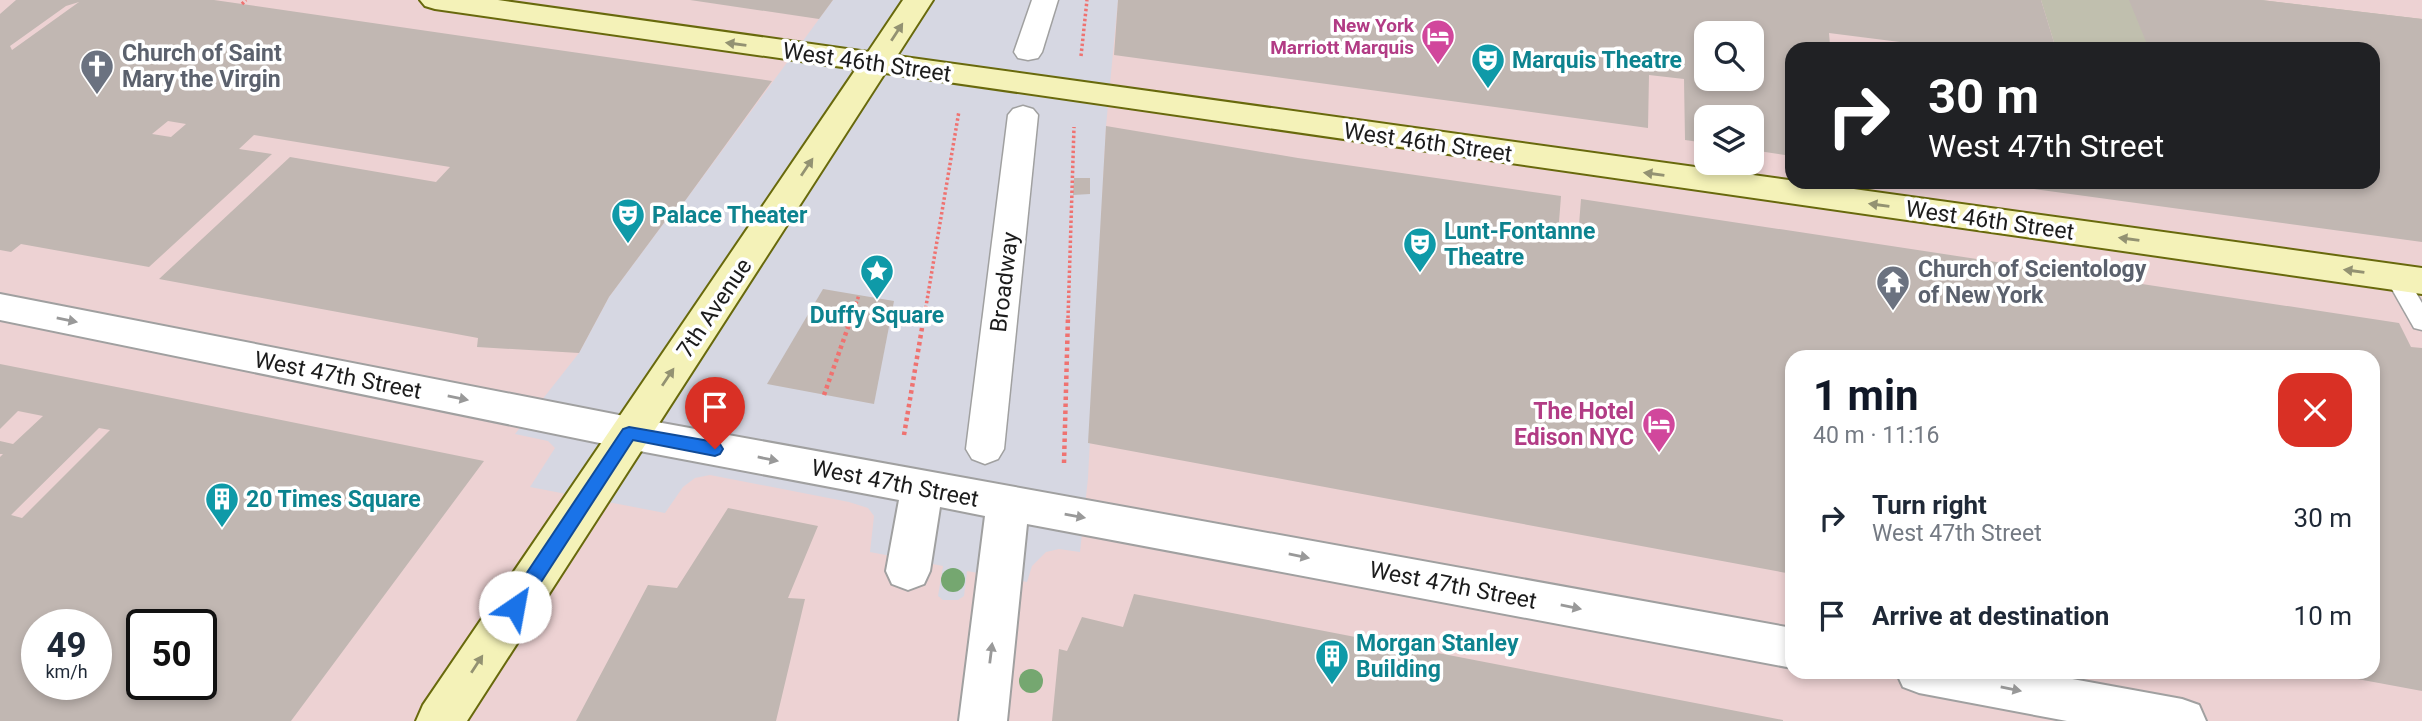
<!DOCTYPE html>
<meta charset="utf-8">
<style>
body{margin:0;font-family:Roboto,sans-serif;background:#f2f2f3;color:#1f2937;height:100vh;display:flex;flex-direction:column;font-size:26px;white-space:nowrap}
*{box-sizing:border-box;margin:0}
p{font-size:23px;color:#747a83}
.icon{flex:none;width:38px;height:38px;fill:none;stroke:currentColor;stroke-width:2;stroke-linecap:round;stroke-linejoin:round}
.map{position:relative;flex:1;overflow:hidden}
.sheet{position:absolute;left:1785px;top:350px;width:595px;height:329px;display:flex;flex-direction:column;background:#fff;border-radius:21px;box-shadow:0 4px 10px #0003}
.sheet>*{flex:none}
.top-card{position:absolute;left:1785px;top:42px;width:595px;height:147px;border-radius:21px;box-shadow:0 4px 10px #0003;background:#202124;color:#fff;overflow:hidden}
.buttons{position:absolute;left:1694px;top:21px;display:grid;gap:14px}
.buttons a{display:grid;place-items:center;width:70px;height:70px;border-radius:14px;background:#fff;box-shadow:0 4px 10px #0003;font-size:35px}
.speed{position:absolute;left:21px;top:609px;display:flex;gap:14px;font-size:35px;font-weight:700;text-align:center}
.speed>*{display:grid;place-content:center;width:91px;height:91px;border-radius:50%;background:#fff;box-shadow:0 4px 10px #0003;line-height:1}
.speed small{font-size:18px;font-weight:400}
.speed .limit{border:4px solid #111;border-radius:10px;background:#fff;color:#111}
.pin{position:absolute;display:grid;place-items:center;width:60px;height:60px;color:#fff;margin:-72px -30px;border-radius:50% 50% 50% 0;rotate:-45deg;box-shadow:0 0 7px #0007}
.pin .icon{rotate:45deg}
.me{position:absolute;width:77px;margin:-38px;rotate:33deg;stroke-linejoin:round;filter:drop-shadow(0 0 5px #0008)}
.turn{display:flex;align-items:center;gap:24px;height:147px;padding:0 28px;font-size:32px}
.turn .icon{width:91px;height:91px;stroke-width:2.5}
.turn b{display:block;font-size:49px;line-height:60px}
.round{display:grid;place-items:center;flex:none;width:74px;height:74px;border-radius:21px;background:#f2f2f3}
.head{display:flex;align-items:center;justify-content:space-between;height:119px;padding:0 28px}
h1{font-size:42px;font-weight:700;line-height:52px;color:#111827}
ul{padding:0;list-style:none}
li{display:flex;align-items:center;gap:21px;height:98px;padding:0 28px}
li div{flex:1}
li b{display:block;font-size:26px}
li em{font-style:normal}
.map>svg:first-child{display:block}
.commercial{fill:#edd2d3;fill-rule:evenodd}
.construction{fill:#c0bfae}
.plaza{fill:#d6d7e2}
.building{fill:#c1b7b2;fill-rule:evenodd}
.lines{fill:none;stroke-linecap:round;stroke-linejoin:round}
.service-casing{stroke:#a0a0a0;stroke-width:3}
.pedestrian-casing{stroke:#a0a0a0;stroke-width:3}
.minor-casing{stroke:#a0a0a0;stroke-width:4}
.secondary-casing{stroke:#68690c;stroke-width:4}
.path-far1{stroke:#ef7270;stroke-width:3.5;stroke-dasharray:2.5 2.5;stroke-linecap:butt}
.path{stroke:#ef7270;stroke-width:4.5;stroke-dasharray:3.5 3.5;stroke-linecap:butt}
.service{fill:#fff;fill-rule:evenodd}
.pedestrian{fill:#fff;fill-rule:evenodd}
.minor{fill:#fff;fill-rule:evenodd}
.secondary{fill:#f4f2b8;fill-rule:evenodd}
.tree{fill:#75a770}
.oneway{fill:#939272}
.oneway2{fill:#999}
.route{fill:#1a73e8;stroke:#114b97;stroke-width:2}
.labels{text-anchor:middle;stroke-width:7;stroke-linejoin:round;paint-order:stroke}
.far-hotel-label{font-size:19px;font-weight:bold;fill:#b23c85;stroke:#fff;text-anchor:end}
.worship-label{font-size:23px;font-weight:bold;fill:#5b616d;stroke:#fff;text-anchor:start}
.culture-label{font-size:23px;font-weight:bold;fill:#0d838f;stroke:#fff;text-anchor:start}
.street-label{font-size:23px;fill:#1c1c1c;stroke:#fff}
.hotel-label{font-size:23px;font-weight:bold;fill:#b23c85;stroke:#fff;text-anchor:end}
</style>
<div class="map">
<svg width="2422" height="721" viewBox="0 0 2422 721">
<rect width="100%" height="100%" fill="#ece8e2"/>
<path class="commercial" d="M0,0H2422V721H0ZM1706,33H1752V79H1706ZM1792,49H2373V182H1792ZM1706,117H1752V163H1706ZM1792,357H2373V672H1792ZM37,625H96V684H37ZM142,625H201V684H142Z"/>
<polygon class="construction" points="2041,0 2261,0 2422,19 2422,53 2369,46 2370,49 2056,49"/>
<polygon class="plaza" points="833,0 1118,0 1106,126 1088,478 1080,552 1059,549 1046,552 1032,566 1027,582 967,571 964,596 958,600 943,600 938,596 943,566 870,552 874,516 868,508 849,502 710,475 695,478 683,487 665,513 530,487 555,448 548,441 515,434 579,353 609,297 678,204 682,205"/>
<g class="building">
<path d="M16,0H214L772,81L682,205L678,204L609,297L579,353L477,347L478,338L159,279L290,157L436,182L450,167L254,135L239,149L272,154L149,267L21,244L11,252L0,250V14ZM79,2L12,50L10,46L66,6ZM168,121L186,124L171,137L152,134Z"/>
<polygon points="690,0 833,0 819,19"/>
<path d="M1118,0H2041L2056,49H1955L1829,33L1830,45L1850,49H1792V156L1752,150V117H1706V143L1685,140L1684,79L1649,75L1648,128L1114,55ZM1706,33H1752V79H1706Z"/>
<polygon points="2129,0 2261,0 2422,19 2422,242 1998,184 2373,182 2373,49 2149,49"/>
<polygon points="1106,126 1298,158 1561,196 1559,222 1579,225 1581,199 2399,323 2411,347 2422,348 2422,691 2325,673 2373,672 2373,357 1792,357 1792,574 1088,443"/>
<polygon points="1074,178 1090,178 1090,194 1073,195"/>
<polygon points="823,289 894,301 874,404 767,384"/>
<path d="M0,364L147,393L484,461L291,721H0V457L3,454H0V441L13,444L43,416L18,411L0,429ZM99,428L110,430L22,518L11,515ZM37,625H96V684H37ZM142,625H201V684H142Z"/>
<polygon points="728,508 818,526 788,598 805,599 776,721 576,721 648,585 677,588"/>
<polygon points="1134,594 1783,720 1783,721 1052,721 1059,649 1067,651 1082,617 1123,627"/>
</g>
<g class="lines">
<g class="service-casing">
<polygon id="service" points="2396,269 2404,272 2422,303 2422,330 2414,328 2385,277 2388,272"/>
</g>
<g class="pedestrian-casing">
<g id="pedestrian">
<polygon points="1032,0 1058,0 1042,52 1038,58 1028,60 1018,58 1014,52"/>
<polygon points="1023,106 1033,109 1038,115 1004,449 998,459 985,464 972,459 966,449 1008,115 1013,109"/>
</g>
</g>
<g class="minor-casing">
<g id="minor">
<polygon points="0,294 629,417 1792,628 1792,668 1027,524 1007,721 959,721 985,516 940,507 930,571 924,584 908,590 892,584 886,571 899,500 629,449 0,320"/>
<polygon points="1896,672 2034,672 2182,699 2199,705 2206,721 2067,721 1919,693 1903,687"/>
</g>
</g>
<g class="secondary-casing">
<polygon id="secondary" points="420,0 498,0 868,52 903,0 933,0 897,56 2422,268 2422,294 885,73 467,721 416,721 423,705 856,69 435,9 425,6"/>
</g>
<g class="path-far1">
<polyline points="242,4 246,0"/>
<polyline points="1081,56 1087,0"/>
<polyline points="851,318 859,295"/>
<polyline points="924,318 959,111"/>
<polyline points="1068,318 1074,127"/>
</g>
<g class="path">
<polyline points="824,395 852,316"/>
<polyline points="904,435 924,316"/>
<polyline points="1064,463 1068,316"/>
</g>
<use href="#service" class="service"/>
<use href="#pedestrian" class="pedestrian"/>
<use href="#minor" class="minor"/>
<use href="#secondary" class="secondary"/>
</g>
<g class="tree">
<circle cx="953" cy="580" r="12"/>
<circle cx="1031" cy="681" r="12"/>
</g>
<defs><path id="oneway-solid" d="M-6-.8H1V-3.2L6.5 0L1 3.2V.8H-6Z" transform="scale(1.75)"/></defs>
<g class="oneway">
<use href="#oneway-solid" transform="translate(897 32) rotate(-57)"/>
<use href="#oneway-solid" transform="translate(736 44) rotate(-172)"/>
<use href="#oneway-solid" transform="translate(807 167) rotate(-56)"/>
<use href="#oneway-solid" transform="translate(1654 174) rotate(-172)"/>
<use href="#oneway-solid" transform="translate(1879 205) rotate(-172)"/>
<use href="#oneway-solid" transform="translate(2129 239) rotate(-172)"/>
<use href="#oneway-solid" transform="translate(2354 271) rotate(-172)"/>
<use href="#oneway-solid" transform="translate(668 377) rotate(-56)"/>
<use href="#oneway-solid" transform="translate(477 664) rotate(-57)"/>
</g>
<g class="oneway2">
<use href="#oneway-solid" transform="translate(67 320) rotate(11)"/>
<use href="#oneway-solid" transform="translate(458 398) rotate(11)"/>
<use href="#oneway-solid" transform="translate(768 459) rotate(11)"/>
<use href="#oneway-solid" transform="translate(1075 516) rotate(10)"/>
<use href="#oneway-solid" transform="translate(1299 556) rotate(11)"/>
<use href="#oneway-solid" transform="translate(1571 607) rotate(11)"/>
<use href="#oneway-solid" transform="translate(991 653) rotate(-83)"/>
<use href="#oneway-solid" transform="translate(2011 689) rotate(11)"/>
</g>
<polygon class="route" points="629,427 715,442 720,444 723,449 720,454 715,456 633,440 521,613 515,615 508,613 505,607 508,601 623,429"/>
<defs>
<g id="hotel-pin" transform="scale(1.75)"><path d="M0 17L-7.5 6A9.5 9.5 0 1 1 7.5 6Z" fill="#d1479c" stroke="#fff"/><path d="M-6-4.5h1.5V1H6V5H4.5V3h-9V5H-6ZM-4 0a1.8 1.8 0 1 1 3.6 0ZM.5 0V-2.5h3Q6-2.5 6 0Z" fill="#fff"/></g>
<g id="theatre-pin" transform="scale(1.75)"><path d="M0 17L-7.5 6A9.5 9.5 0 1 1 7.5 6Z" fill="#0f9aa8" stroke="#fff"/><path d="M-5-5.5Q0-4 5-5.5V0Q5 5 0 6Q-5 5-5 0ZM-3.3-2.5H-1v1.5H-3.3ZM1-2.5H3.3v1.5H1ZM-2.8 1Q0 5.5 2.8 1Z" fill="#fff"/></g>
<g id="church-pin" transform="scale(1.75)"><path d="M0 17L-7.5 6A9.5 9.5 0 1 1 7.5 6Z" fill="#6b7280" stroke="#fff"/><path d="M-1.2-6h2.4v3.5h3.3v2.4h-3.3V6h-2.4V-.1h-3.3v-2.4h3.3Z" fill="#fff"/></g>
<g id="sight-pin" transform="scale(1.75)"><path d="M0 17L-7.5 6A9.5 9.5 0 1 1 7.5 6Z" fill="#0f9aa8" stroke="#fff"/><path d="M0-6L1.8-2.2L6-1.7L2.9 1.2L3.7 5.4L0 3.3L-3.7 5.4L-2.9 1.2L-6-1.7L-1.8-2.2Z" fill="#fff"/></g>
<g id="temple-pin" transform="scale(1.75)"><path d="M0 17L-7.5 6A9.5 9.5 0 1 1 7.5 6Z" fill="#6b7280" stroke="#fff"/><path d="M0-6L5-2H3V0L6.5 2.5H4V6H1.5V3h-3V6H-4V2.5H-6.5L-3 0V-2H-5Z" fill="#fff"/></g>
<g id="building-pin" transform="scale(1.75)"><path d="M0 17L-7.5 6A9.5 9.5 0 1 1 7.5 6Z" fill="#0f9aa8" stroke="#fff"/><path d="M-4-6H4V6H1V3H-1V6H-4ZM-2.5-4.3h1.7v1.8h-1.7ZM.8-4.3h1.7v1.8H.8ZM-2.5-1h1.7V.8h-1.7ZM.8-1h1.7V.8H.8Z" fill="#fff"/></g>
</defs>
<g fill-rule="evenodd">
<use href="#hotel-pin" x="1438" y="36"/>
<use href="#theatre-pin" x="1488" y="60"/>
<use href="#church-pin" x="97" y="66"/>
<use href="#theatre-pin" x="628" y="215"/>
<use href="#theatre-pin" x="1420" y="244"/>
<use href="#sight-pin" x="877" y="271"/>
<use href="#temple-pin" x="1893" y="282"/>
<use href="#hotel-pin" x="1659" y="424"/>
<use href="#building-pin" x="222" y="499"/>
<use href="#building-pin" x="1332" y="656"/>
</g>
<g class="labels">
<g class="far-hotel-label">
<text x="1414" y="32">New York<tspan x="1414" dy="22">Marriott Marquis</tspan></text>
</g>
<g class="worship-label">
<text x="122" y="61">Church of Saint<tspan x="122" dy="26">Mary the Virgin</tspan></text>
<text x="1918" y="277">Church of Scientology<tspan x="1918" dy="26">of New York</tspan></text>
</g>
<g class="culture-label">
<text x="1512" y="68">Marquis Theatre</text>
<text x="652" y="223">Palace Theater</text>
<text x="1444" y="239">Lunt-Fontanne<tspan x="1444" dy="26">Theatre</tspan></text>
<text x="877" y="323" text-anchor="middle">Duffy Square</text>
<text x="246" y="507">20 Times Square</text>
<text x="1356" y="651">Morgan Stanley<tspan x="1356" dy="26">Building</tspan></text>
</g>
<g class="street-label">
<text transform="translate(867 62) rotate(8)" y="8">West 46th Street</text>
<text transform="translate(1428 142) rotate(8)" y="8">West 46th Street</text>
<text transform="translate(1990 220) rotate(8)" y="8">West 46th Street</text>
<text transform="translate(1004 282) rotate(-83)" y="8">Broadway</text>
<text transform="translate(714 308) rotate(-56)" y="8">7th Avenue</text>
<text transform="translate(338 375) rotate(11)" y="8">West 47th Street</text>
<text transform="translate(895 483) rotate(11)" y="8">West 47th Street</text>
<text transform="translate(1453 585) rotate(11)" y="8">West 47th Street</text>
</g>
<g class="hotel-label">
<text x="1634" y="419">The Hotel<tspan x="1634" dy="26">Edison NYC</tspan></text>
</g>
</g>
</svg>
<div class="buttons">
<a><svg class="icon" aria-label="search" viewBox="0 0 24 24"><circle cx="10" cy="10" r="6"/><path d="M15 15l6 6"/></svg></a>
<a><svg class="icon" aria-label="layers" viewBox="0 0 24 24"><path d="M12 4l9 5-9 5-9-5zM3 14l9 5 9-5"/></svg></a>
</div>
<div class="speed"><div>49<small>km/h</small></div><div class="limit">50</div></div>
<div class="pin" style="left:715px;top:449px;background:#d93025"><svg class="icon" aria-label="arrive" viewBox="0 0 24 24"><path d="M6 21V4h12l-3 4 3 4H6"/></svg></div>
<svg class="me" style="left:515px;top:607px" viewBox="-20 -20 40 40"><circle r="19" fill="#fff"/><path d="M0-13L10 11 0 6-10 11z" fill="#1a73e8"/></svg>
<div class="top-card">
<div class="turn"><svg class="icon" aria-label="right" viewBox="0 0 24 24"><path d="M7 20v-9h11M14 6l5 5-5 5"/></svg><div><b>30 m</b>West 47th Street</div></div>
</div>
<section class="sheet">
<div class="head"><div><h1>1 min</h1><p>40 m · 11:16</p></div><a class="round" style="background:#d93025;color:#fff"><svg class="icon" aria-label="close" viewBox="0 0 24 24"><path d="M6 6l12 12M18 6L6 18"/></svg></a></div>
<ul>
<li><svg class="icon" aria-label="right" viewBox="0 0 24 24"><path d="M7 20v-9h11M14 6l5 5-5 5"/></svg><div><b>Turn right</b><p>West 47th Street</p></div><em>30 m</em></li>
<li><svg class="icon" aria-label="arrive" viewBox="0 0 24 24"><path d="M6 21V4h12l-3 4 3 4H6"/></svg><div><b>Arrive at destination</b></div><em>10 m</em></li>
</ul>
</section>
</div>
